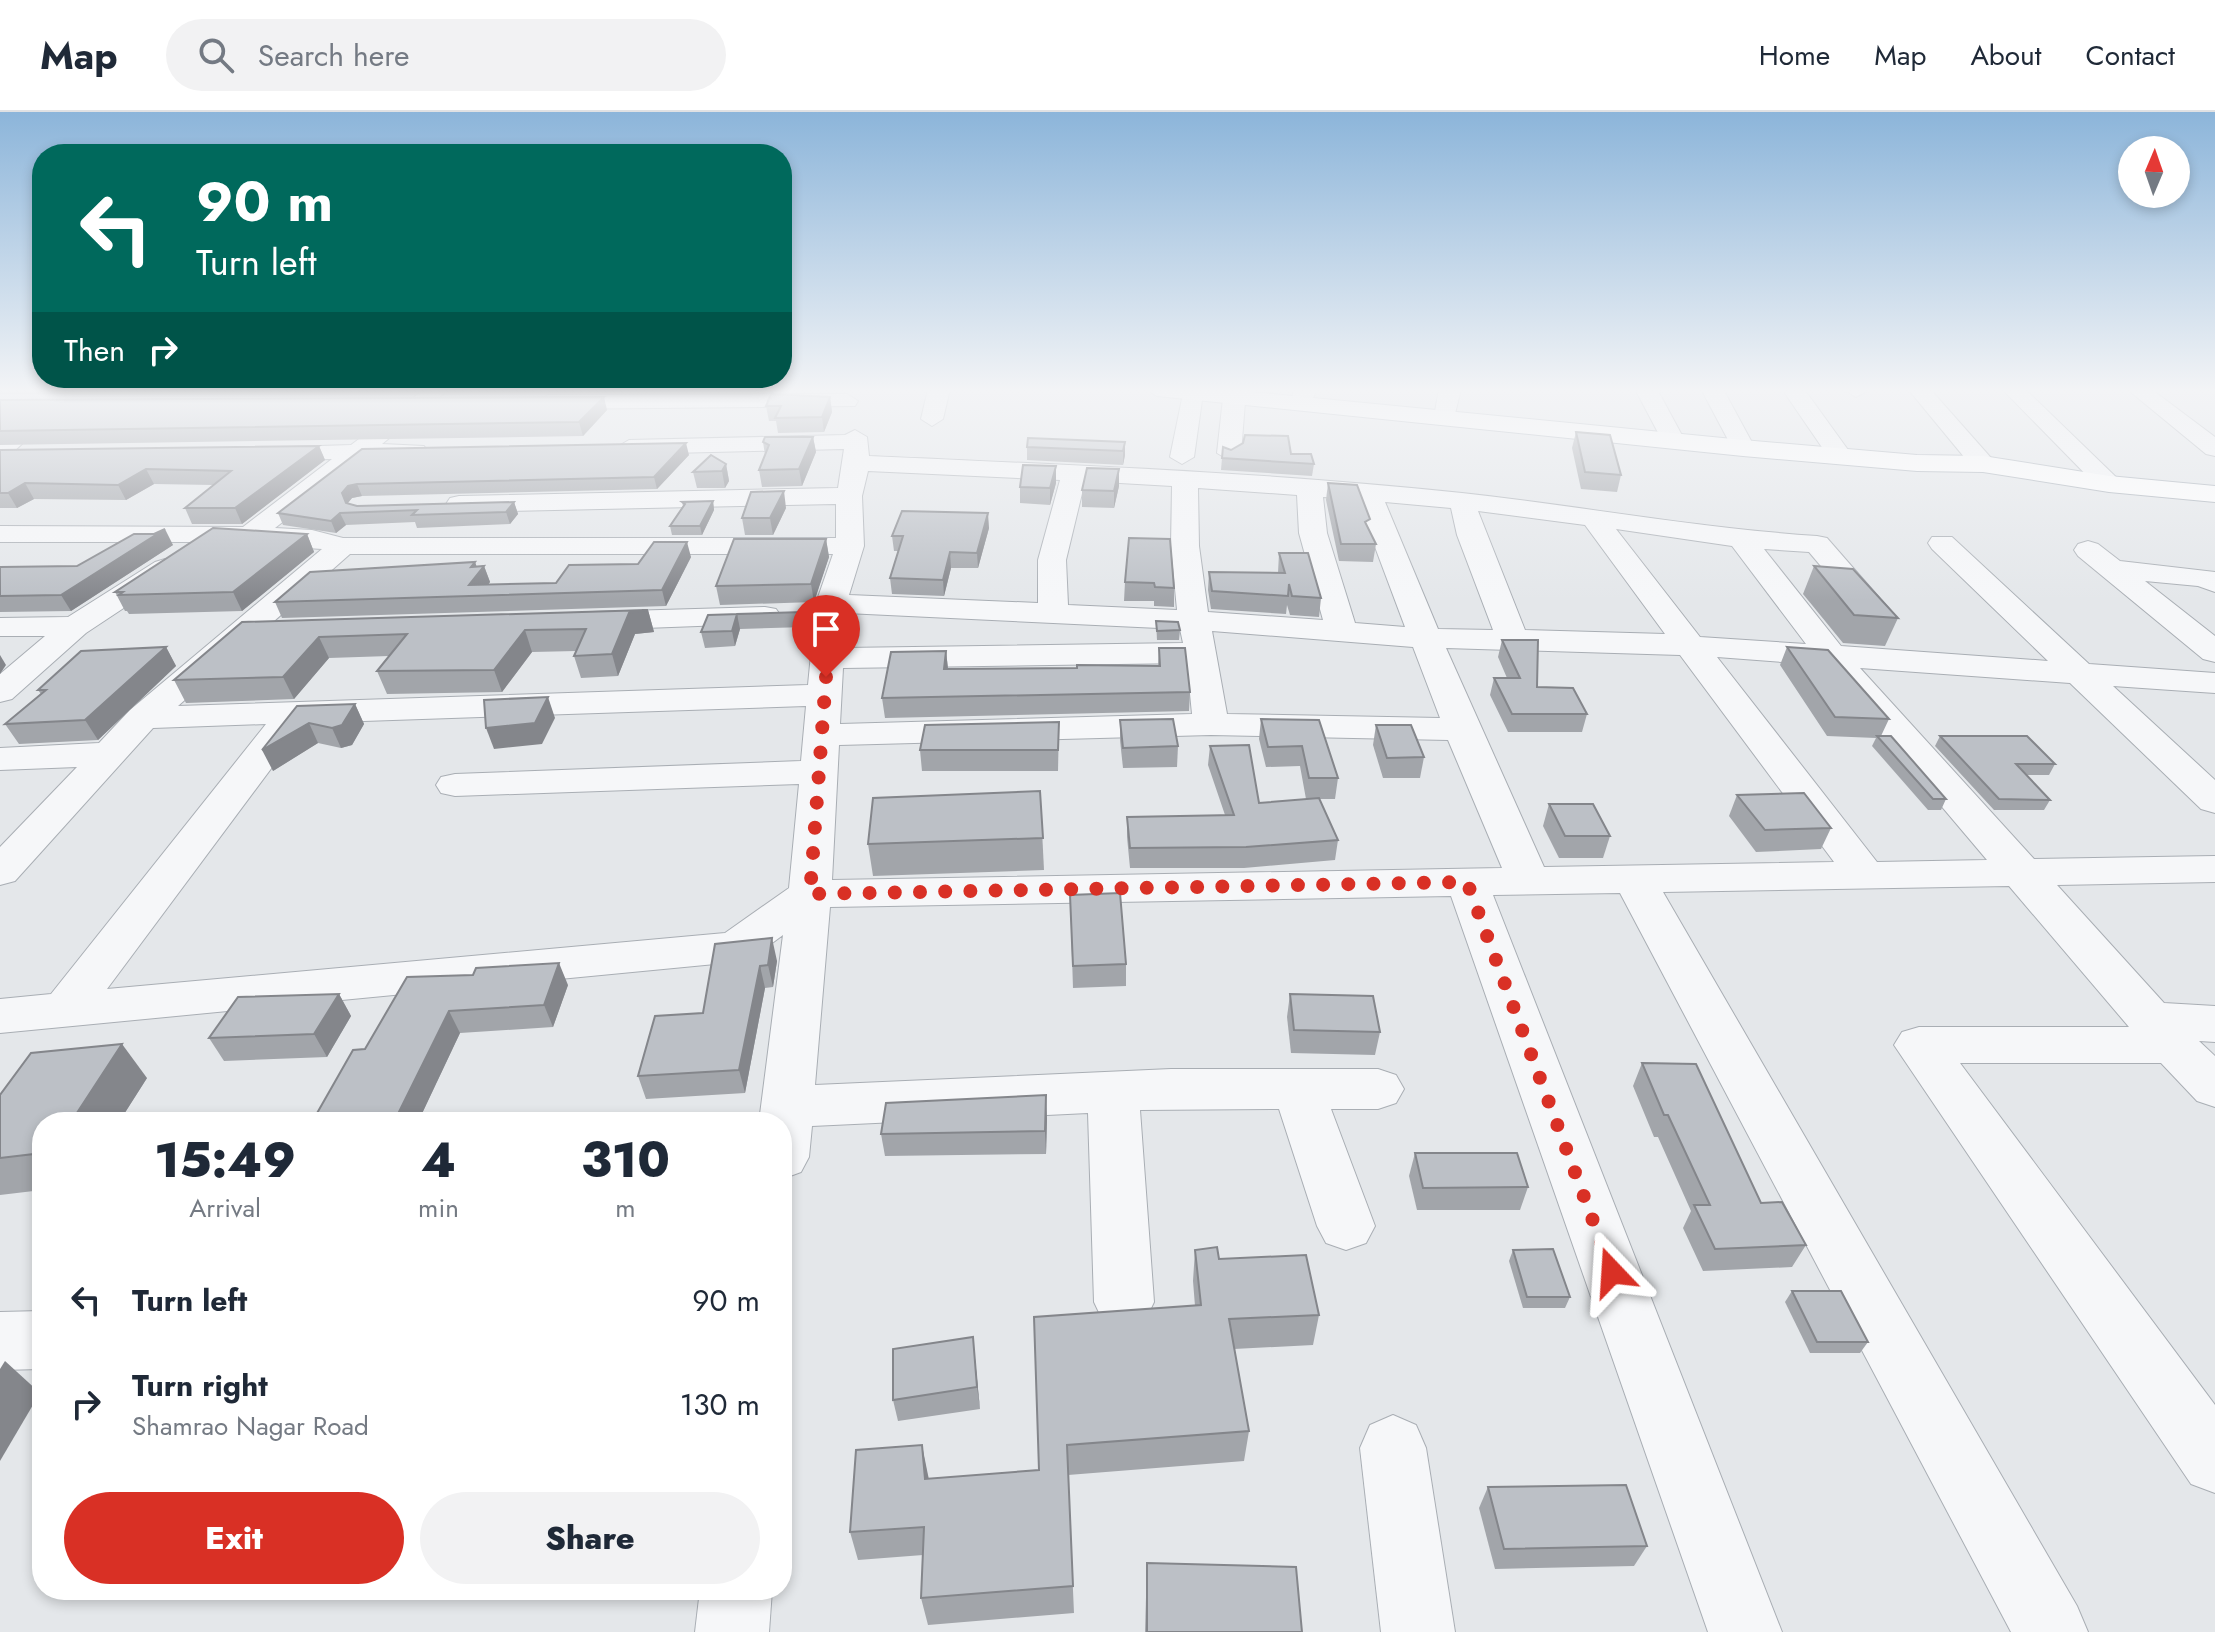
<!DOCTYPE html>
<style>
body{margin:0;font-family:Jost,sans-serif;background:#f2f2f3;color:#1f2937;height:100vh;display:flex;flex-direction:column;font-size:30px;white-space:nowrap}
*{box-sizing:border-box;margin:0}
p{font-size:26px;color:#747a83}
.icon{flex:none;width:44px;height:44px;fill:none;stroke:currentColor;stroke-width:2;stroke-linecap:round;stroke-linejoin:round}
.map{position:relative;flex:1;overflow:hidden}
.details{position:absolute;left:32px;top:1000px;width:760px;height:488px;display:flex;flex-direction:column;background:#fff;border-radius:32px;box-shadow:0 4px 12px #0003}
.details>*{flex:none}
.top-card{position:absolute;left:32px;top:32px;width:760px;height:244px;border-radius:32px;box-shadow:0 4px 12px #0003;background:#00695c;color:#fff;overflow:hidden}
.needle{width:52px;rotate:2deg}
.buttons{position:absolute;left:2118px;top:24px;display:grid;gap:16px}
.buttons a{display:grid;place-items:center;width:72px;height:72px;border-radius:50%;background:#fff;box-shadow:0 4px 12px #0003;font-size:40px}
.pin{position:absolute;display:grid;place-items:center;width:68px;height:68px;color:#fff;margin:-82px -34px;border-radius:50% 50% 50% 0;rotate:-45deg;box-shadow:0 0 8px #0007}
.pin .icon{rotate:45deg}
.me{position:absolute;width:88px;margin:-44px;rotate:340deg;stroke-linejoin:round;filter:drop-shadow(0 0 6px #0008)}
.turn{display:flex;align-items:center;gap:28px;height:168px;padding:0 32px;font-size:36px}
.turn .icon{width:104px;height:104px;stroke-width:2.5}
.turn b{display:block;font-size:56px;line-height:68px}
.then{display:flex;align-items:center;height:76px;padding:0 32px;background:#0003;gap:16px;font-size:30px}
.eta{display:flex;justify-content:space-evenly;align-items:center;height:136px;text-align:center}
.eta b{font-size:48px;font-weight:800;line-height:56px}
.cta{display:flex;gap:16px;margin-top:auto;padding:16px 32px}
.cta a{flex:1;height:92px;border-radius:48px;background:#d93025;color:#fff;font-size:32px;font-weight:800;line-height:92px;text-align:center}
.cta a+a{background:#f2f2f3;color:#1f2937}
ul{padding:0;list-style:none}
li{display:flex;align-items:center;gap:24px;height:104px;padding:0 32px}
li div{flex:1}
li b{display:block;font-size:30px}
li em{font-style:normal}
header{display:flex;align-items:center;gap:48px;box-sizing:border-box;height:112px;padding:0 40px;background:#fff;border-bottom:2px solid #e0e1e3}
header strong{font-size:38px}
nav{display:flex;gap:44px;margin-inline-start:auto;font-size:28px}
.search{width:560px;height:72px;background:#f2f2f3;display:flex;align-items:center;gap:20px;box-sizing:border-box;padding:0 28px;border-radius:44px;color:#747a83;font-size:30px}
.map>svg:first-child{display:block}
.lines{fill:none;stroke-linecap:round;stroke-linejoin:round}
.minor-casing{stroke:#a9aeb4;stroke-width:2}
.major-casing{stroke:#a4acb5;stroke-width:2}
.minor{fill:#f6f7f9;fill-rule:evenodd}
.major{fill:#fff;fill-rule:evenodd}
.wall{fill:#a2a5aa}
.shaded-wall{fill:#84868b}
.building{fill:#bcc0c6;stroke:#84868b;stroke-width:2}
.route{stroke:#d93025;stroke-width:14;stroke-dasharray:0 25.2}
</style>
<header>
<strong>Map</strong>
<div class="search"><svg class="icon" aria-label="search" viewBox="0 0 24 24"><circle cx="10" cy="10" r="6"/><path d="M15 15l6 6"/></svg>Search here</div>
<nav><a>Home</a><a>Map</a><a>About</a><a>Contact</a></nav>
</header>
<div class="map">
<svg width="2215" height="1520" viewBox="0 0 2215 1520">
<rect width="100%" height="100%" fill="#e4e7ea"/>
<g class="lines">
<g class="minor-casing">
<g id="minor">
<path d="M425,277H449L382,332L424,334L427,339L424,344L363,347L275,416L312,418L343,426H836V392L459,400L450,398L446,392L450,386L459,384L838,376L844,337L629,342L617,335L629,328L845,323L855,318L867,325L869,344C1066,353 1265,360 1462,381C1580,394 1698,416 1817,424L1827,426L1889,497L1885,504H1863L1809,440L1764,437L1841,534L2048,549L1932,437L1928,431L1932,425H1952L2089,552L2215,561V581L2113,574L2215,668V701L2201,697L2070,571L1860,556L2034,747L2215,744V770L2057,773L2164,891L2215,894V930L2199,929L2215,944V995L2197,989L2161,951H1960L2215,1293V1381L2191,1372L1894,933L1902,920L1919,915H2129L2009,774L1663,780L2077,1494L2088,1520H2011L1620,781L1493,783L1782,1520H1708L1451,784L830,795L815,973L1171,957H1378L1396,963L1404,977L1396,991L1378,997H1331L1375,1114L1366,1131L1346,1138L1326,1131L1317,1114L1279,997L1140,998L1154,1190L1145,1209L1124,1217L1103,1209L1094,1190L1088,1001L812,1014L809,1045L801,1060L782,1067V1010H759L783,823L752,846L736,850L0,921V887L51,882L266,612L153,616L15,769L0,773V735L77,655L0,658V636L99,631L130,598L322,437L215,430H0V414L243,415L332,347L265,348L256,346L253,341L256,336L351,333ZM868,359L1060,368L1038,448V491L849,483L864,434L862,384ZM1085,369L1172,374L1171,434L1177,498L1068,493L1066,448ZM1198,376L1297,383L1299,421L1323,508L1208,500L1199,434ZM1323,385L1357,387L1405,515L1355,511L1327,421ZM1385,390L1451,396L1457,423L1493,518L1438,517ZM1478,399L1585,413L1665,522L1525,518ZM1616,417L1732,434L1806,532L1700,525ZM350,442H833L816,491L808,573L178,594ZM846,501L1180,517L1183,531L844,536ZM1212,519L1413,535L1440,606L1227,602ZM1446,536L1680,543L1834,750L1544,755ZM1717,545L1822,553L1987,748L1877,750ZM1187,551L1192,602L840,612L843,556ZM806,594L801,649L455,662L441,665L436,673L441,681L455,684L799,672L789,776L725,821L107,877L305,611ZM1211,623L1448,628L1502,756L832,768L839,633Z"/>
<polygon points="928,277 950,277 943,307 932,314 921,307"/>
<polygon points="1184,277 1200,277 1203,281 1194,345 1182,352 1170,345"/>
<polygon points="1224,277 1246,277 1241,341 1229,348 1217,341"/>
<polygon points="1294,277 1316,277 1310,296 1294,296 1291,291"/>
<polygon points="1439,277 1461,277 1453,310 1445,312 1434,305"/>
<polygon points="1635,277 1657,277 1684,327 1680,332 1664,332"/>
<polygon points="1701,277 1723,277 1755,336 1751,341 1735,341"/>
<polygon points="1782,277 1804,277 1851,342 1848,347 1830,347"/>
<polygon points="1843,277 1865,277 1867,279 1856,285"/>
<polygon points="1908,277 1930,277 1992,347 1995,352 1992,357 1974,357"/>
<polygon points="2002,277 2025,277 2118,367 2122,372 2118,377 2100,377"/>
<polygon points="2127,277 2151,277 2215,325 2215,344 2206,342"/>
<polygon points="847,282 858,289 855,294 548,297 537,290 548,283"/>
<polygon points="12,323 24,330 9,344 0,346 0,324"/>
<polygon points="2088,429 2098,432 2120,449 2215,460 2215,480 2198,474 2145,469 2215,524 2215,550 2203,547 2078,444 2074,438 2078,432"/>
<polygon points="165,447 175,450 180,456 175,462 86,521 12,587 0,590 0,562 45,524 0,524 0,506 68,505 155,450"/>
<polygon points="765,495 776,497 781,504 776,511 592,518 581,516 576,509 581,502 592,500"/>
<polygon points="42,1199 42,1257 0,1258 0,1200"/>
<polygon points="1393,1303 1416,1313 1426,1336 1455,1520 1381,1520 1360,1336 1370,1313"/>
<polygon points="700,1478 772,1478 769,1520 695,1520"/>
</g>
</g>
<g class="major-casing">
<polygon id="major" points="1146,277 1221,277 1743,328 1917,343 1983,344 2109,364 2215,374 2215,390 2109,380 1983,360 1917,359 1743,344 1157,284"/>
</g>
<use href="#minor" class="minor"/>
<use href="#major" class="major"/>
</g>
<g class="wall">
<polygon points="0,277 628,277 625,280 0,282"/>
<polygon points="710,277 749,277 747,279 710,279"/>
<polygon points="781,277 821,277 819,279 781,279"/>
<polygon points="830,285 832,300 824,320 778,321 776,309 769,309 766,294"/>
<polygon points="0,288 607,298 583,324 0,333"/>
<polygon points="1576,320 1621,363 1617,380 1581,377 1572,336"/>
<polygon points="813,325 816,340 802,374 762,375 759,358 765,343 763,330"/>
<polygon points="1125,330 1125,343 1123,353 1027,348 1027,335"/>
<polygon points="319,334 325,348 242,412 192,412 185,396 213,373 154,372 126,388 34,387 17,396 0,396 0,338"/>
<polygon points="362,337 689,343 657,377 362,384 352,386 348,391 357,394 514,390 518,402 510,412 417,416 415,410 346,413 336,421 283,413 278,401"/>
<polygon points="1231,338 1314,352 1312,364 1221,358 1222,346"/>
<polygon points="726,352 729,369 725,376 697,376 693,360"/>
<polygon points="1056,354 1056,371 1050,393 1020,391 1020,375"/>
<polygon points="1328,371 1369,418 1376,432 1373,450 1339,449 1326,388"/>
<polygon points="1119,374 1114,396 1082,395 1082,378"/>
<polygon points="713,389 714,398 702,423 672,423 670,414 683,394 682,390"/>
<polygon points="786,396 773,423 745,423 742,406"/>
<polygon points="989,416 978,456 951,456 944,484 892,482 890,466 898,439 894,439 892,424"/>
<polygon points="154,422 173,433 71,499 0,500 0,455 77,454"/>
<polygon points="307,422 314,440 242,499 129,502 127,499 125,499 115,480"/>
<polygon points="1129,426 1174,476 1174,495 1154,494 1154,489 1124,489 1125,470"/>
<polygon points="826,427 829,445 814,490 720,493 716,474"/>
<polygon points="1279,441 1321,486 1319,505 1290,503 1287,493 1286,502 1211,497 1208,478 1209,460 1278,461"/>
<polygon points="691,445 666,494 282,506 275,490 475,450 476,454 484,454 490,470 488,473 556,471 638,452"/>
<polygon points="1814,454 1898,506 1885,534 1843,531 1803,482"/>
<polygon points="648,498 654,520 635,522 618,564 581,566 574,544 576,539 532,540 502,580 387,582 377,559 389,544 329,546 294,587 186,591 174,568 242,510"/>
<polygon points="804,500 806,515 740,517 735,534 705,536 701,520 708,503"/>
<polygon points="1156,509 1180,518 1179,528 1157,528"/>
<polygon points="1502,528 1537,575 1587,602 1582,620 1508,620 1490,583 1494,566 1507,566 1498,545"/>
<polygon points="166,535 176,554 98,628 19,632 5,612 41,582 38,578"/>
<polygon points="1787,535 1889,607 1881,624 1946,687 1941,698 1928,698 1872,634 1876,626 1827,624 1780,553"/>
<polygon points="1159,536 1190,580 1189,599 885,606 882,586 946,539 948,557 1077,556 1158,554"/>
<polygon points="355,592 364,612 352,633 341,636 318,631 273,659 297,594"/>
<polygon points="1261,607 1319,608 1338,666 1335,687 1319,687 1338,728 1335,748 1244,756 1130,756 1127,725 1127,705 1225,703 1208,653 1210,634 1259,691 1306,687 1300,654 1266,655 1259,627"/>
<polygon points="1120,608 1178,634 1177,655 1123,656 1120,628"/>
<polygon points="1059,610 1058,659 922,659 920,638"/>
<polygon points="1376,613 1424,645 1420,666 1383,666 1373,633"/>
<polygon points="1940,624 2055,652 2049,663 2026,663 2050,688 2044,698 1994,698 1935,634"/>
<polygon points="1040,679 1044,758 873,764 868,732"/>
<polygon points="1737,683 1831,716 1821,737 1756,740 1729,704"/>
<polygon points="1549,692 1610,724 1603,746 1559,746 1543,714"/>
<polygon points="1070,783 1126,852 1126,874 1073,876"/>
<polygon points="715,832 777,849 773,875 765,876 745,981 646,987 638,964 703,901"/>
<polygon points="407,865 568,873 553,915 460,921 418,1010 312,1010 365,937"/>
<polygon points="339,882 351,904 327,945 224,949 209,926"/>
<polygon points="1290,882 1380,920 1375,943 1291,941 1287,905"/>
<polygon points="1642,951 1761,1091 1806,1133 1792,1155 1703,1159 1683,1116 1691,1099 1658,1025 1654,1025 1633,974"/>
<polygon points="147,966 119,1010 42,1010 42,1078 0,1083 0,983"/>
<polygon points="1047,1006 1046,1042 885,1044 881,1022"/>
<polygon points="1415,1041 1528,1075 1520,1098 1417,1098 1409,1064"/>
<polygon points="1195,1138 1219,1147 1319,1203 1313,1233 1234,1237 1249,1319 1244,1349 1068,1363 1074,1501 928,1513 921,1486 923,1443 858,1448 850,1420 928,1363 929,1367 1039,1358 1195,1194 1193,1169"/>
<polygon points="1513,1138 1570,1185 1565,1196 1523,1196 1509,1149"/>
<polygon points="1792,1179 1868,1230 1860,1241 1810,1241 1785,1190"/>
<polygon points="975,1247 980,1297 898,1309 893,1288"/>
<polygon points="1488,1375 1647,1434 1634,1454 1495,1457 1479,1396"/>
<polygon points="1147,1451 1302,1520 1145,1520"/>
</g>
<g class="shaded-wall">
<polygon points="604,285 607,298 583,324 579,310"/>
<polygon points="830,285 832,300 824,320 822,305"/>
<polygon points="813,325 816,340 802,374 799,357"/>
<polygon points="1125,330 1125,343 1123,353 1123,339"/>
<polygon points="686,331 689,343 657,377 654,365"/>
<polygon points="319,334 325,348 242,412 235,396"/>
<polygon points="726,352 729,369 725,376 722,359"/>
<polygon points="1056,354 1056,371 1050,393 1050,376"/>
<polygon points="146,357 154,372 126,388 118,373"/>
<polygon points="1119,357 1119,374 1114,396 1114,379"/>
<polygon points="25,371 34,387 17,396 8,381"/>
<polygon points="357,372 362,384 352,386 346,393 342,381 348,374"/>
<polygon points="784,379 786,396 773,423 770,406"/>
<polygon points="713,389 714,398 702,423 700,414"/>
<polygon points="514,390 518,402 510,412 506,400"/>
<polygon points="340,401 346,413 336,421 331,409"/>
<polygon points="988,401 989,416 978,456 977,441"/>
<polygon points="165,417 173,433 71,499 61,483"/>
<polygon points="307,422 314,440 242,499 233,480"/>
<polygon points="826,427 829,445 814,490 811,472"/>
<polygon points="687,430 691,445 666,494 662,478"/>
<polygon points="950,440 951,456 944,484 943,468"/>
<polygon points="475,450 479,461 484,454 490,470 479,484 469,473 471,455"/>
<polygon points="648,498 654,520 635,522 618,564 612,542 629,501"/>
<polygon points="737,502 740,517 735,534 732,519"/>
<polygon points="525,518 532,540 502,580 494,558"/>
<polygon points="319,525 329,546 294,587 283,565"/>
<polygon points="166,535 176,554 98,628 85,608"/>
<polygon points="946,539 948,557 944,557"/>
<polygon points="0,543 6,553 0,562"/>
<polygon points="548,585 555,606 542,632 494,637 486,616"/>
<polygon points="355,592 364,612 352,633 341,636 332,616"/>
<polygon points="309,611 318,631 273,659 262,638"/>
<polygon points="772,826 777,849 773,875 768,853"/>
<polygon points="559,851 568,873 553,915 544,893"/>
<polygon points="760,854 765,876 745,981 739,958"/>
<polygon points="339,882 351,904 327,945 314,922"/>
<polygon points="449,899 460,921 418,1010 394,1010"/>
<polygon points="122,932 147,966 119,1010 71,1010"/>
<polygon points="1046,983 1047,1006 1046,1042 1045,1019"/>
<polygon points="973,1225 975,1247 980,1297 977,1275"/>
<polygon points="5,1249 40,1281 0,1349 0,1257"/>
<polygon points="922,1333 928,1363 931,1396 925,1367"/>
</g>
<g class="building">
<polygon points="771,282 830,285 822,305 775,306 781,294 766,294"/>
<polygon points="604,285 579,310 0,319 0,288"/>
<polygon points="1576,320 1610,323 1621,363 1585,360"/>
<polygon points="1245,323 1288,324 1291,342 1311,342 1314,352 1222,346 1223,335 1231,338 1243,331"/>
<polygon points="765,325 813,325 799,357 759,358 769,333 763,330"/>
<polygon points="1028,326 1125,330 1123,339 1027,335"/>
<polygon points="686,331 654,365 357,372 348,374 342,381 346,391 357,394 514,390 506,400 412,403 417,398 340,401 331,409 278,401 362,337"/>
<polygon points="319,334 235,396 185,396 231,359 146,357 118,373 25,371 8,381 0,381 0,338"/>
<polygon points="711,343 726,352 722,359 693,360"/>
<polygon points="1023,353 1056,354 1050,376 1020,375"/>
<polygon points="1087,356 1119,357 1114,379 1082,378"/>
<polygon points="1328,371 1357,373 1370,407 1365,410 1376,432 1341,432"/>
<polygon points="784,379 770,406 742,406 751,380"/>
<polygon points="713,389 700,414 670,414 685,392 682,390"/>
<polygon points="902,399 988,401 977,441 950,440 943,468 890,466 903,424 892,424"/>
<polygon points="213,416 307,422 233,480 119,483 123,480 115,480"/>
<polygon points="165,417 61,483 0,484 0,455 77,454 134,422 154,422"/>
<polygon points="1129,426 1170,427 1174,476 1155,475 1154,471 1125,470"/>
<polygon points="734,427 826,427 811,472 716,474"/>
<polygon points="654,430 687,430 662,478 275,490 310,460 475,450 471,455 484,454 469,473 556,471 569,453 638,452"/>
<polygon points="1279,441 1308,441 1321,486 1292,484 1289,472 1288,484 1212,479 1209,460 1285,461"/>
<polygon points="1814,454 1853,457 1898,506 1854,503"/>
<polygon points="648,498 629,501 612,542 574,544 586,517 525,518 494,558 377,559 407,522 319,525 283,565 174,568 242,510"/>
<polygon points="804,500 737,502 732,519 701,520 708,503"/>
<polygon points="1156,509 1178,510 1180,518 1157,519"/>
<polygon points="1502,528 1538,528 1537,575 1573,576 1587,602 1512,602 1494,566 1520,566"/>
<polygon points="166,535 85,608 5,612 46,578 38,578 81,539"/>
<polygon points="1787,535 1828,538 1889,607 1835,605"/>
<polygon points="1159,536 1185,536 1190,580 882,586 891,540 946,539 944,557 1077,556 1077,553 1160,554"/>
<polygon points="548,585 535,611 486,616 484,588"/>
<polygon points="355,592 342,613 332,616 309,611 262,638 297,594"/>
<polygon points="1173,607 1178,634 1123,636 1120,608"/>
<polygon points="1261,607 1319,608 1338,666 1309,666 1302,634 1268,635"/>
<polygon points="1059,610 1058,638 920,638 925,613"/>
<polygon points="1376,613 1411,613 1424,645 1387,646"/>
<polygon points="1877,624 1891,624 1946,687 1933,687"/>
<polygon points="1940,624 2027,624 2055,652 2016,652 2050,688 1999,687"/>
<polygon points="1249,633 1259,691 1319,686 1338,728 1246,735 1130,736 1127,705 1234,703 1210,634"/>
<polygon points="1040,679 1043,726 868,732 873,686"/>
<polygon points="1804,681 1831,716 1765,718 1737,683"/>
<polygon points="1549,692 1593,692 1610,724 1565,724"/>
<polygon points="1120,781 1126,852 1073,854 1070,783"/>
<polygon points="772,826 768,853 760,854 739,958 638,964 655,904 703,901 715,832"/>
<polygon points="559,851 544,893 449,899 394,1010 312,1010 353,938 365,937 407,865 473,863 476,856"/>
<polygon points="339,882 314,922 209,926 238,885"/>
<polygon points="1290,882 1373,884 1380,920 1294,918"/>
<polygon points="122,932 71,1010 42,1010 42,1041 0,1046 0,983 31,941"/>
<polygon points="1642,951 1696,952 1761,1091 1782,1090 1806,1133 1715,1137 1694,1093 1710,1093 1668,1003 1664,1003"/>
<polygon points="1046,983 1045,1019 881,1022 886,991"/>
<polygon points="1415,1041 1517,1041 1528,1075 1423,1076"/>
<polygon points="1217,1135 1219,1147 1306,1143 1319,1203 1229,1207 1249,1319 1067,1333 1073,1474 921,1486 924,1415 850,1420 856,1338 922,1333 925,1367 1039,1358 1034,1205 1201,1193 1195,1138"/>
<polygon points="1553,1137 1570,1185 1527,1185 1513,1138"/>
<polygon points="1792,1179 1841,1179 1868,1230 1817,1230"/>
<polygon points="973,1225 977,1275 893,1288 893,1237"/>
<polygon points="1626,1373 1647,1434 1504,1437 1488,1375"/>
<polygon points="1147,1451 1296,1455 1302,1520 1147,1520"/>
</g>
<linearGradient id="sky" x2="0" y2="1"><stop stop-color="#8cb5da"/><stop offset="0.57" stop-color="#f3f4f6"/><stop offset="1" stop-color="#f3f4f6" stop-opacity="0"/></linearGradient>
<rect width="2215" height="489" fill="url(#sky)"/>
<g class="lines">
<polyline class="route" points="826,565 810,782 1467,770 1612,1160"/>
</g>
</svg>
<div class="buttons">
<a><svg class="needle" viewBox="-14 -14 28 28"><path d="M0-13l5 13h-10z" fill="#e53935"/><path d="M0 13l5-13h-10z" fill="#747a83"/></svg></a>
</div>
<div class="pin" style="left:826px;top:565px;background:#d93025"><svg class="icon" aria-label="arrive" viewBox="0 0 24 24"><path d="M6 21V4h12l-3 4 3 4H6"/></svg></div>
<svg class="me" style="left:1612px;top:1160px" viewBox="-20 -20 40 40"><path d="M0-17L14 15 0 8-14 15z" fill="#d93025" stroke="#fff" stroke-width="4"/></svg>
<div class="top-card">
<div class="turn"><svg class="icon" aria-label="left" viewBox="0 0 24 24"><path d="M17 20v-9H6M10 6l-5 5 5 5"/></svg><div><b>90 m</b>Turn left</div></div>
<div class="then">Then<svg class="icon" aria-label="right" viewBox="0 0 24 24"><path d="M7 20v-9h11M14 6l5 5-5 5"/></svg></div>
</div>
<section class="details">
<div class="eta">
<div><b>15:49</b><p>Arrival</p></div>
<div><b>4</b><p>min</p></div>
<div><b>310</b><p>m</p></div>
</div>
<ul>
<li><svg class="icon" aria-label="left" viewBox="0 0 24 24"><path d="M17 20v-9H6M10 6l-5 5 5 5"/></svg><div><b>Turn left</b></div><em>90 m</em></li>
<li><svg class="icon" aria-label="right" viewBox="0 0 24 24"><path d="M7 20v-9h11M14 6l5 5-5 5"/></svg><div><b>Turn right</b><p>Shamrao Nagar Road</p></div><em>130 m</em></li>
</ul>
<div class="cta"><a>Exit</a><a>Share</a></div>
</section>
</div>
